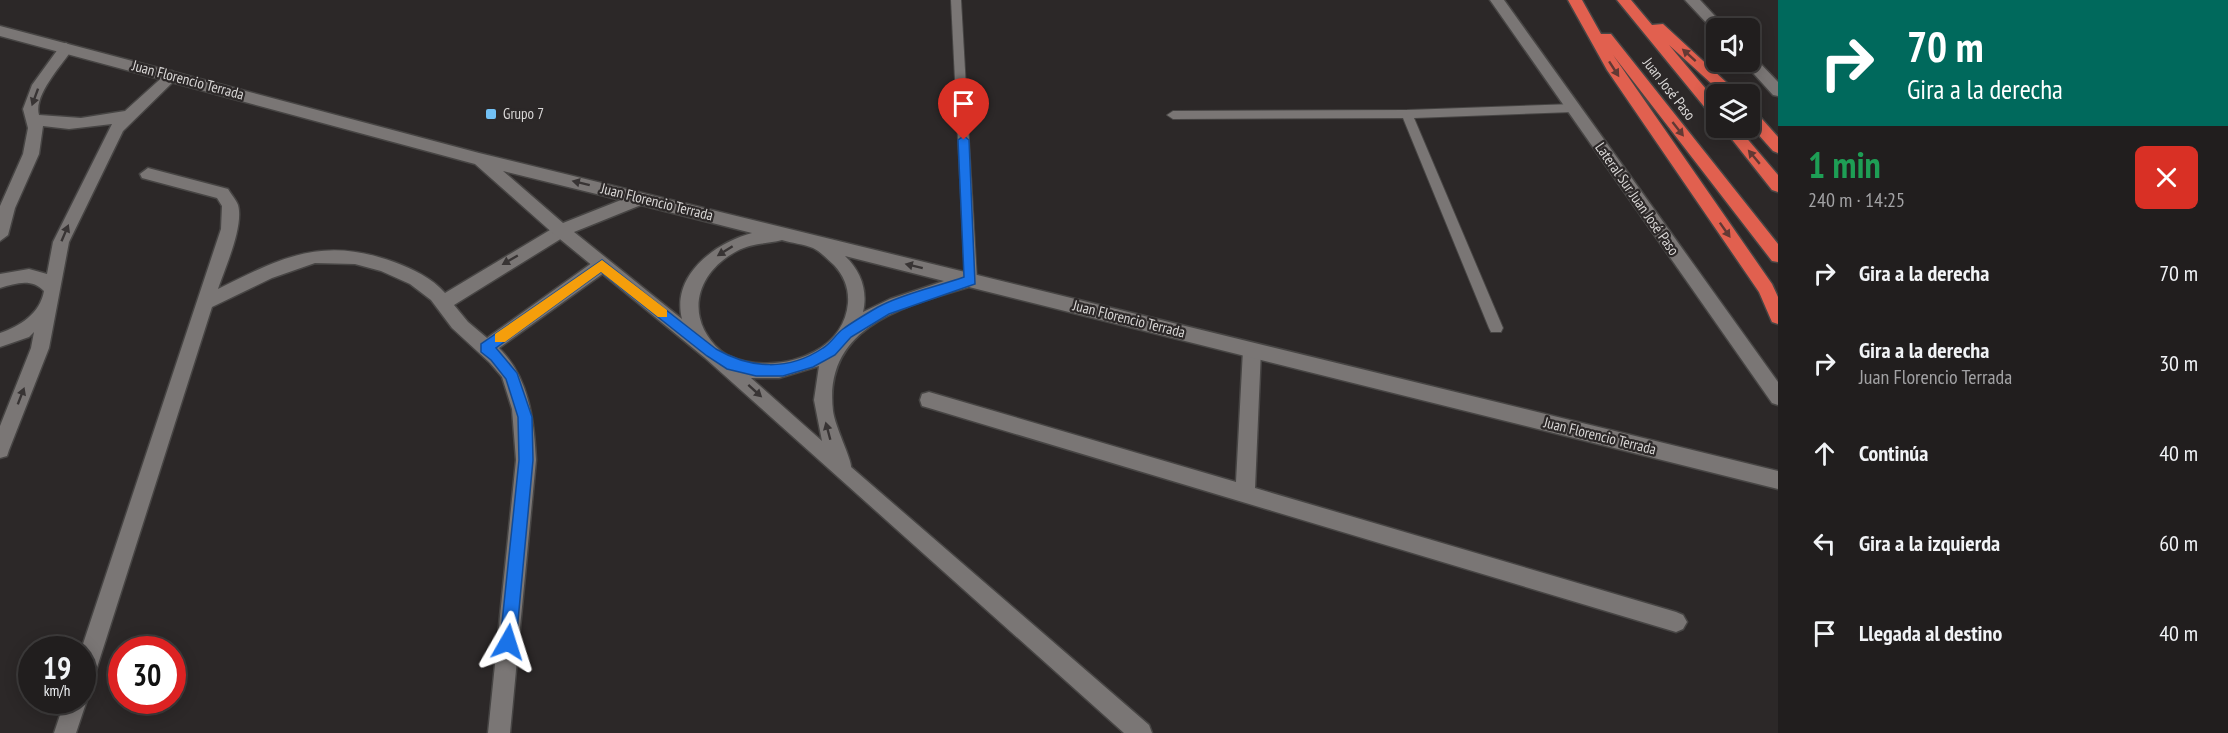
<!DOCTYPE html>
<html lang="es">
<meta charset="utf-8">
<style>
body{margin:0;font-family:"PT Sans Narrow",sans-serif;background:#2d2b2b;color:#f1f3f6;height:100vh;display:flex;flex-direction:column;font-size:22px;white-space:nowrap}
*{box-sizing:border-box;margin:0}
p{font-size:20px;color:#a2a2a4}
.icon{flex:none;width:33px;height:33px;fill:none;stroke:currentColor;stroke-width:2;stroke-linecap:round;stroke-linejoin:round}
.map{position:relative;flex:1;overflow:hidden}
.side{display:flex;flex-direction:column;background:#211e1e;width:450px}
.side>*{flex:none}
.banner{background:#00695c;color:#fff;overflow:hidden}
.tools{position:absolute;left:1706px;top:18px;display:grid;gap:12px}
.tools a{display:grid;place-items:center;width:54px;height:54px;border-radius:9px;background:#211e1e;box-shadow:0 3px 15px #0003,0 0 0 2px #3e3c3c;font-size:30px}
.speed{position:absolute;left:18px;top:636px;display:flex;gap:12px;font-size:30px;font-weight:700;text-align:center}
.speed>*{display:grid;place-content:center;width:78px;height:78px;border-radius:50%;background:#211e1e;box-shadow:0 3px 15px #0003,0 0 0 2px #3e3c3c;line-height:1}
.speed small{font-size:15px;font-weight:400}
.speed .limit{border:9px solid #d22;background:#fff;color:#111}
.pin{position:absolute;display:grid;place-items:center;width:51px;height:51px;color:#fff;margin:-62px -26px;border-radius:50% 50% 50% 0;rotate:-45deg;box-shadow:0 0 6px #0007}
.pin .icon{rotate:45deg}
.me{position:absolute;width:66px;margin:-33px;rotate:6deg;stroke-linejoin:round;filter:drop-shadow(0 0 4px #0008)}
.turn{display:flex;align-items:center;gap:21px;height:126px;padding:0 30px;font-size:27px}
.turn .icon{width:78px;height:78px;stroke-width:2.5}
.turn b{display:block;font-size:42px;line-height:51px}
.round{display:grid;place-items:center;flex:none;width:63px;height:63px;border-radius:9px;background:#2d2b2b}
.head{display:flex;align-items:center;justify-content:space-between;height:102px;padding:0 30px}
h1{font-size:36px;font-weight:600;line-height:45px;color:#1e9e55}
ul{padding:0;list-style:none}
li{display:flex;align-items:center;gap:18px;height:90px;padding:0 30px}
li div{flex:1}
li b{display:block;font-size:22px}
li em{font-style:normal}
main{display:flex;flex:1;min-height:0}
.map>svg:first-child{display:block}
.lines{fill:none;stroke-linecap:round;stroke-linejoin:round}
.service-casing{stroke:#474544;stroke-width:2}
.minor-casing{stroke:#474544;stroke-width:3}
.tertiary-casing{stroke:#474544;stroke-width:3}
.motorway-casing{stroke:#474544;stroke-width:3}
.service{fill:#7a7675;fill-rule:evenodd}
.minor{fill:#7a7675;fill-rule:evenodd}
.tertiary{fill:#7a7675;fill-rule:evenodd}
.motorway{fill:#e1604f;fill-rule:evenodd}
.oneway{fill:#623934}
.oneway2{fill:#383434}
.route{fill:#1a73e8;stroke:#114b97;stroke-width:1.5}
.slow{fill:#f59e0b}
.poi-dot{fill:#72c1f5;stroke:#2c2828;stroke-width:2}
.labels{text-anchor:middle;stroke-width:4.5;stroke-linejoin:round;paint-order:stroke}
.street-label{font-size:15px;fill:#dad8d7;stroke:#2c2828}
.poi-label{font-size:15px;fill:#dad8d7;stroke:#2c2828;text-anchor:start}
</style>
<main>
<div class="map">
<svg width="1778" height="733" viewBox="0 0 1778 733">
<rect width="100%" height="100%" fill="#2c2828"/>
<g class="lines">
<g class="service-casing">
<g id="service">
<polygon points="951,0 961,0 977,280 971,285 965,280"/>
<polygon points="1573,104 1579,108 1573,112 1414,118 1503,328 1501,332 1491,332 1489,328 1403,118 1173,119 1167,115 1173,111 1407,110"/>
</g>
</g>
<g class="minor-casing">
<g id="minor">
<polygon points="1490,0 1504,0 1778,382 1778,405 1772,403"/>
<polygon points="1685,0 1700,0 1726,28 1716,28 1714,31"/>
<path d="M66,43L73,48C63,64 33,95 39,115L81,118L125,111L167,73L172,71L179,76L123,131L69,242L49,348L9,450L7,456L0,458V426L31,348L34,332L29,337L0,347V333C20,326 40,314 44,291C32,278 16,283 0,288V274L29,269L47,274L53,242L112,124L69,129L43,126L39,154L15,208L8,235L0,241V206L23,154L28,128L23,109L32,85L61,45Z"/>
<polygon points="1749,55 1754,57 1778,82 1778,96 1773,95 1744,63 1743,62 1749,62"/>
<path d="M148,168L228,189C231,194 236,200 238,205C244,226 225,268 218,289C282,257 323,236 394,262C413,269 432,278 445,293L555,227H567L569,231L567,235L454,305L468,322L487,338L596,260H608L610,265L608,270L499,348C529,377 534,420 536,460L510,733H488L516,460L512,409L502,377L490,363L452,328L431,300L410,284L381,271L355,264L315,263L272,278L212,307L93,680L90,688L82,691L81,650L221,229L222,206L217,198L142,178L140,174Z"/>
<polygon points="1252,343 1258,345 1261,350 1255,488 1676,612 1683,615 1687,622 1683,629 1676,632 929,408 922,406 920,400 922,394 929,392 1236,482 1243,350 1246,345"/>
<polygon points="82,692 87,700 76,733 54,733 65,700 82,700"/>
</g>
</g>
<g class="tertiary-casing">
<path id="tertiary" d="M0,26L479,153L1778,471V489L969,287C905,306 823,326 833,411C835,427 852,460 851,467L1149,725L1152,733H1124L705,358L555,235L475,164L0,36ZM503,171L621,200L563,223ZM641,205L752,233C715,243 671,275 682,319L574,232ZM782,240C791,243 804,244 813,248C820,251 828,260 834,265C844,276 849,288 848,303C844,348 795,367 755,363C744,362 728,357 721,351C684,319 695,273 737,251C752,243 767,244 782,240ZM845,256L944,281L890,299L863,312C868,291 861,271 845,256ZM819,366L814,400L822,441L751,378H779Z"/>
</g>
<g class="motorway-casing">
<g id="motorway">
<polygon points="1568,0 1582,0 1601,34 1611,34 1778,244 1778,262 1772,261 1613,55 1772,284 1778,297 1778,324 1772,322 1759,292 1607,70"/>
<polygon points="1617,0 1631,0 1652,25 1663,24 1739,94 1723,94 1669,45 1716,101 1716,116 1711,115"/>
<polygon points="1749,109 1754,110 1778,137 1778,153 1773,151 1749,124"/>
<polygon points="1723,128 1738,128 1778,175 1778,192 1772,190"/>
</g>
</g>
<use href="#service" class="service"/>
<use href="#minor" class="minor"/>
<use href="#tertiary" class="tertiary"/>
<use href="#motorway" class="motorway"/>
</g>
<defs><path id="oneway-solid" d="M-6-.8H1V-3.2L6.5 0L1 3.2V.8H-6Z" transform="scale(1.5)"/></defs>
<g class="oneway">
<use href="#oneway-solid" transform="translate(1689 55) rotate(-138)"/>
<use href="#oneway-solid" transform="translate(1614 69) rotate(57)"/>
<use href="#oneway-solid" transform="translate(1678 129) rotate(52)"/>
<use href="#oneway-solid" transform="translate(1754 157) rotate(-130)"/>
<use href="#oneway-solid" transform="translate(1725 230) rotate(55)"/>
</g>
<g class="oneway2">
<use href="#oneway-solid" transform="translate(35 97) rotate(110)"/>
<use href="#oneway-solid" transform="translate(581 183) rotate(-166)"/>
<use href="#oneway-solid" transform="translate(65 233) rotate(-67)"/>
<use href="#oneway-solid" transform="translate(725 251) rotate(148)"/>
<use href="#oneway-solid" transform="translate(510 260) rotate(150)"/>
<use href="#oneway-solid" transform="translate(914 266) rotate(-166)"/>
<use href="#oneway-solid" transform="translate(755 391) rotate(42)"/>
<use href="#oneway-solid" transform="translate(21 396) rotate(-69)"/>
<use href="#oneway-solid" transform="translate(828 431) rotate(-105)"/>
</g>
<path class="route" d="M964,136L969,140L975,284L889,314L851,337L835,355L813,367L783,376H756L727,369L707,356L601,272L496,348L517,373L532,417L533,460L516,642L514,647L508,650L503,647L500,642L519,460L518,417L506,379L491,360L481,352V344L602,260L716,349C751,369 789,371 823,348C831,343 836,334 843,329C854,321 866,314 878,307C904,293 936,287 964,277L958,140Z"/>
<polygon class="slow" points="602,260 667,310 667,317 658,317 601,272 505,342 495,342 495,334"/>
<rect class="poi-dot" x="485" y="108" width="12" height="12" rx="3"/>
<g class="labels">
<g class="street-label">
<text transform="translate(188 80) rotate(15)" y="5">Juan Florencio Terrada</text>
<text transform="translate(1669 89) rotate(52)" y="5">Juan José Paso</text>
<text transform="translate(1637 199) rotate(55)" y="5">Lateral Sur Juan José Paso</text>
<text transform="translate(657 202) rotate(14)" y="5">Juan Florencio Terrada</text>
<text transform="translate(1129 319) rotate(14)" y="5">Juan Florencio Terrada</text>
<text transform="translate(1600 436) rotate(14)" y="5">Juan Florencio Terrada</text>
</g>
<g class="poi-label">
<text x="503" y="119">Grupo 7</text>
</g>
</g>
</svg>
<div class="tools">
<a><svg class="icon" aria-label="sound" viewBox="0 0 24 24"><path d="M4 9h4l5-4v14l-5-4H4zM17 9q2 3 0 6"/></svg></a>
<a><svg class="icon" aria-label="layers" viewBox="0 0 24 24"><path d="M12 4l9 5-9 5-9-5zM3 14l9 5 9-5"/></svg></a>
</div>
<div class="speed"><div>19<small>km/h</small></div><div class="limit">30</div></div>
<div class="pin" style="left:964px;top:140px;background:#d93025"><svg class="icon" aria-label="arrive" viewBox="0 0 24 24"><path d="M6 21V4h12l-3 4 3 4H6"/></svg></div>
<svg class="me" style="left:508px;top:642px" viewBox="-20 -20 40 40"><path d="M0-17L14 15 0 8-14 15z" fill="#1a73e8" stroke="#fff" stroke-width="4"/></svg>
</div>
<section class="side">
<div class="banner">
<div class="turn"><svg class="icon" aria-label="right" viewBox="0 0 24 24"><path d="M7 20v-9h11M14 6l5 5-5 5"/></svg><div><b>70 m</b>Gira a la derecha</div></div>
</div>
<div class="head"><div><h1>1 min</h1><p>240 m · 14:25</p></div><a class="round" style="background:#d93025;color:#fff"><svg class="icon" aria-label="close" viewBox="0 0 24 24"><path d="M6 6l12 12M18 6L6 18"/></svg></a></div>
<ul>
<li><svg class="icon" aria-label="right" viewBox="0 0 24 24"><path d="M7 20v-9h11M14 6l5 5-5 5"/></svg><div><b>Gira a la derecha</b></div><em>70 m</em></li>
<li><svg class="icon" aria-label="right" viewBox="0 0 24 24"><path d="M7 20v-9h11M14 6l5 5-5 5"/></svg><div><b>Gira a la derecha</b><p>Juan Florencio Terrada</p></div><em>30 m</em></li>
<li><svg class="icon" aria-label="ahead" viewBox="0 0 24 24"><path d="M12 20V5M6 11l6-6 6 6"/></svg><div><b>Continúa</b></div><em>40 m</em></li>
<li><svg class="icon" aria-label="left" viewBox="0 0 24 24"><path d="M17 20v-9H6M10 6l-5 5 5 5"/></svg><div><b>Gira a la izquierda</b></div><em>60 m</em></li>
<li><svg class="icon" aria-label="arrive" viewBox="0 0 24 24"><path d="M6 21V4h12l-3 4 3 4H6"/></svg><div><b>Llegada al destino</b></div><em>40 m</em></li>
</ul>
</section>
</main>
